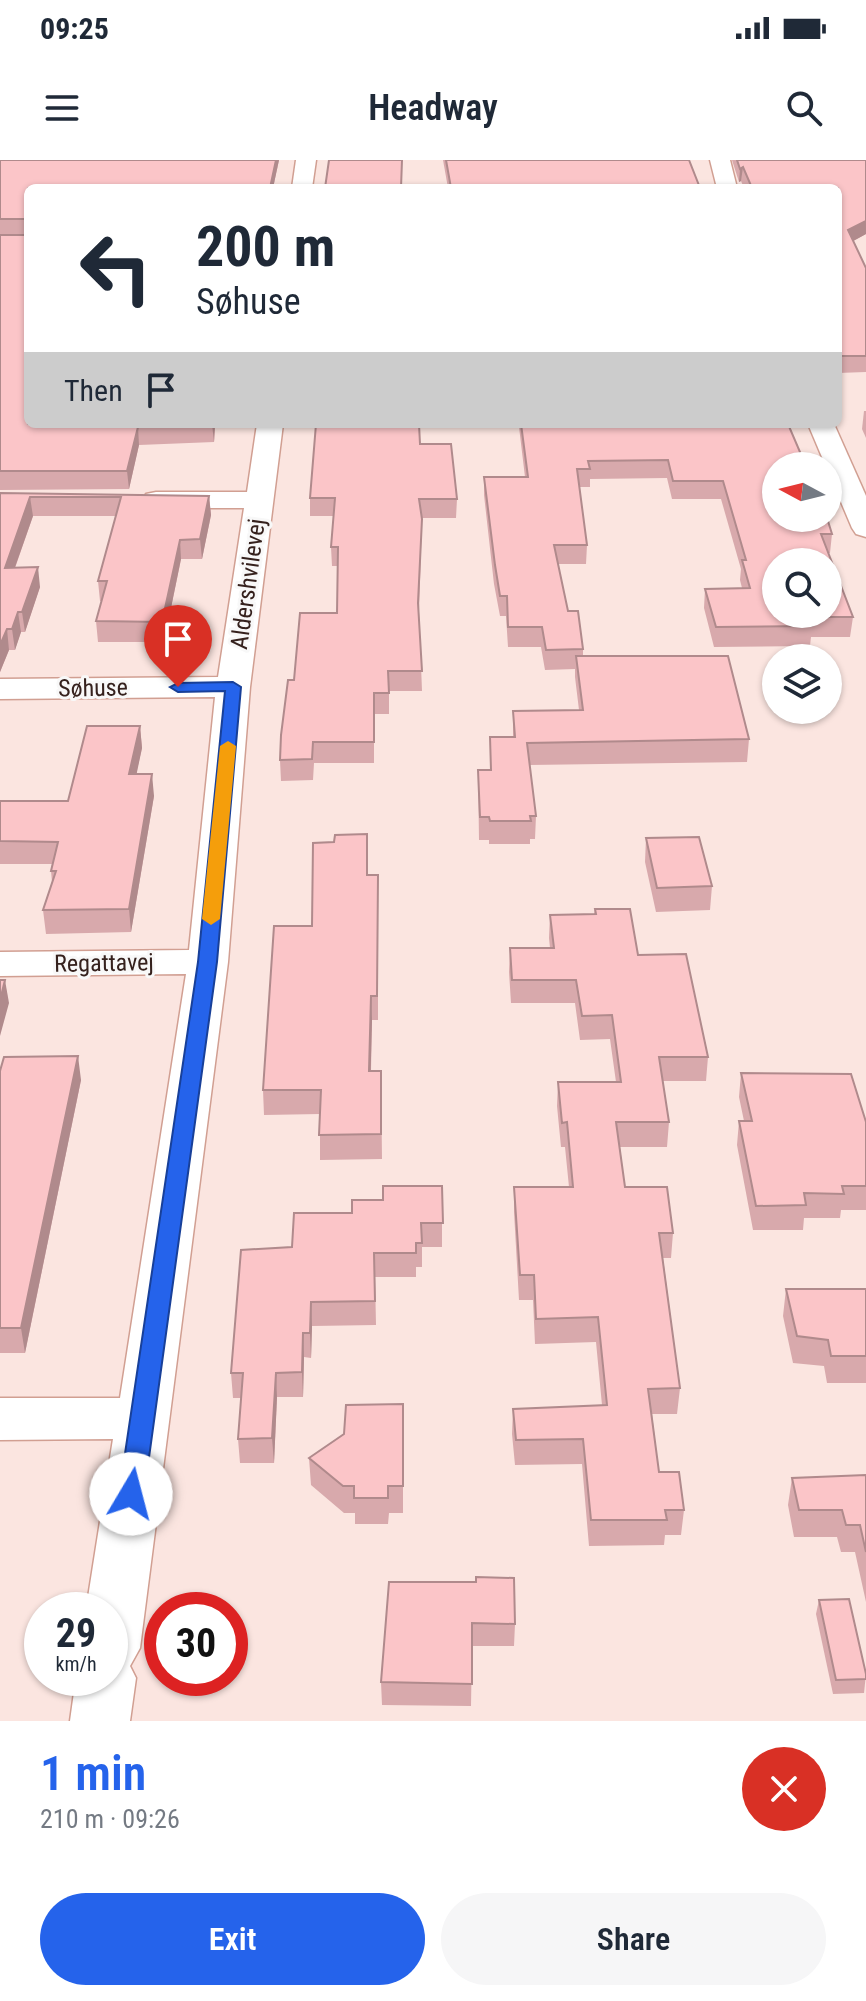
<!DOCTYPE html>
<meta charset="utf-8">
<style>
body{margin:0;font-family:"Roboto Condensed",sans-serif;background:#f6f6f7;color:#1f2937;height:100vh;display:flex;flex-direction:column;font-size:30px;white-space:nowrap}
*{box-sizing:border-box;margin:0}
p{font-size:26px;color:#747a83}
.icon{flex:none;width:44px;height:44px;fill:none;stroke:currentColor;stroke-width:2;stroke-linecap:round;stroke-linejoin:round}
.map{position:relative;height:1561px;overflow:hidden}
.sheet{display:flex;flex-direction:column;background:#fff;flex:1}
.sheet>*{flex:none}
.banner{position:absolute;left:24px;top:24px;width:818px;height:244px;border-radius:12px;box-shadow:0 2px 6px #0004;background:#fff;color:#1f2937;overflow:hidden}
.needle{width:52px;rotate:277deg}
.fabs{position:absolute;left:762px;top:292px;display:grid;gap:16px}
.fabs a{display:grid;place-items:center;width:80px;height:80px;border-radius:50%;background:#fff;box-shadow:0 2px 6px #0004;font-size:40px}
.speed{position:absolute;left:24px;top:1432px;display:flex;gap:16px;font-size:40px;font-weight:700;text-align:center}
.speed>*{display:grid;place-content:center;width:104px;height:104px;border-radius:50%;background:#fff;box-shadow:0 2px 6px #0004;line-height:1}
.speed small{font-size:20px;font-weight:400}
.speed .limit{border:12px solid #d22;background:#fff;color:#111}
.pin{position:absolute;display:grid;place-items:center;width:68px;height:68px;color:#fff;margin:-82px -34px;border-radius:50% 50% 50% 0;rotate:-45deg;box-shadow:0 0 8px #0007}
.pin .icon{rotate:45deg}
.me{position:absolute;width:88px;margin:-44px;rotate:8deg;stroke-linejoin:round;filter:drop-shadow(0 0 6px #0008)}
.turn{display:flex;align-items:center;gap:28px;height:168px;padding:0 40px;font-size:36px}
.turn .icon{width:104px;height:104px;stroke-width:2.5}
.turn b{display:block;font-size:56px;line-height:68px}
.then{display:flex;align-items:center;height:76px;padding:0 40px;background:#0003;gap:16px;font-size:30px}
.round{display:grid;place-items:center;flex:none;width:84px;height:84px;border-radius:42px;background:#f6f6f7}
.summary{display:flex;align-items:center;justify-content:space-between;height:136px;padding:0 40px}
h1{font-size:48px;font-weight:600;line-height:60px;color:#2563eb}
.cta{display:flex;gap:16px;margin-top:auto;padding:16px 40px}
.cta a{flex:1;height:92px;border-radius:48px;background:#2563eb;color:#fff;font-size:32px;font-weight:600;line-height:92px;text-align:center}
.cta a+a{background:#f6f6f7;color:#1f2937}
.status{display:flex;justify-content:space-between;align-items:center;height:56px;padding:0 40px;background:#fff;direction:ltr}
.status svg{height:22px;fill:currentColor}
header{display:flex;justify-content:space-between;align-items:center;height:104px;padding:0 40px;background:#fff;font-size:36px;font-weight:600}
.map>svg:first-child{display:block}
.lines{fill:none;stroke-linecap:round;stroke-linejoin:round}
.minor-casing{stroke:#d19f92;stroke-width:3}
.minor{fill:#fff;fill-rule:evenodd}
.wall{fill:#d8a9ac}
.shaded-wall{fill:#b08a8c}
.building{fill:#fbc5c8;stroke:#b08a8c;stroke-width:2;fill-rule:evenodd}
.route{fill:#2563eb;stroke:#184099;stroke-width:2}
.slow{fill:#f59e0b}
.labels{text-anchor:middle;stroke-width:6;stroke-linejoin:round;paint-order:stroke}
.street-label{font-size:24px;fill:#35211d;stroke:#f8f8f8}
</style>
<div class="status"><b>09:25</b><svg viewBox="0 0 49 12"><path d="M0 12V9h3v3zM5 12V6h3v6zM10 12V3h3v9zM15 12V0h3v12zM26 1h20v11H26zM47 4h2v5h-2z"/></svg></div>
<header><svg class="icon" aria-label="menu" viewBox="0 0 24 24"><path d="M4 6h16M4 12h16M4 18h16"/></svg>Headway<svg class="icon" aria-label="search" viewBox="0 0 24 24"><circle cx="10" cy="10" r="6"/><path d="M15 15l6 6"/></svg></header>
<div class="map">
<svg width="866" height="1561" viewBox="0 0 866 1561">
<rect width="100%" height="100%" fill="#fbe5e0"/>
<g class="lines">
<g class="minor-casing">
<g id="minor">
<polygon points="296,0 316,0 312,28 292,28"/>
<polygon points="710,0 730,0 737,28 717,28"/>
<polygon points="257,264 283,264 250,527 228,802 140,1488 130,1506 136,1518 130,1561 70,1561 76,1518 110,1518 110,1450 86,1450 113,1279 0,1280 0,1238 120,1238 186,814 0,816 0,792 189,790 215,537 0,539 0,519 218,517 244,348 156,348 146,346 142,340 146,334 156,332 247,332"/>
<polygon points="808,264 834,264 866,336 866,377 856,374 852,368"/>
</g>
</g>
<use href="#minor" class="minor"/>
</g>
<g class="wall">
<polygon points="0,0 279,0 273,28 28,74 0,74"/>
<polygon points="443,0 689,0 700,28 448,28"/>
<polygon points="732,0 866,0 866,74 853,81 866,108 866,212 838,213 838,28 744,28 741,21 739,22"/>
<polygon points="0,75 28,264 225,264 225,268 215,268 214,282 139,285 129,329 0,330"/>
<polygon points="864,251 866,251 866,278 862,269"/>
<polygon points="487,264 788,264 832,374 830,393 828,393 853,457 850,477 811,477 810,486 714,487 704,448 705,429 742,428 740,420 741,409 721,339 672,339 667,318 590,319 590,327 579,327 587,385 586,404 558,404 568,451 583,489 583,496 749,579 747,602 529,605 536,656 535,679 530,679 530,684 489,684 489,680 479,680 478,610 490,610 490,577 513,577 513,551 579,550 575,517 575,509 545,510 541,487 508,487 506,456 500,456 494,424 484,335 484,317 525,317 519,267 488,267"/>
<polygon points="420,284 457,339 456,358 422,358 419,452 422,531 389,531 389,554 374,554 374,603 314,603 313,620 281,621 280,600 294,520 337,453 338,406 332,406 331,387 334,356 310,356 310,338"/>
<polygon points="0,333 209,336 211,355 202,399 181,399 164,482 98,482 96,461 102,441 100,441 98,421 116,356 33,356 15,408 40,427 25,472 21,472 15,490 9,490 0,512"/>
<polygon points="140,566 142,588 136,614 154,636 131,772 46,774 43,750 52,722 51,711 52,704 0,704 0,641 68,641"/>
<polygon points="646,678 712,726 710,750 656,752 645,702"/>
<polygon points="368,715 378,738 378,860 372,860 371,911 381,911 382,999 320,1000 320,954 264,955 263,930 312,766"/>
<polygon points="595,749 638,795 708,897 706,921 663,921 669,962 667,987 620,987 625,1027 673,1073 671,1098 663,1098 680,1228 677,1254 652,1254 659,1312 684,1350 681,1375 665,1375 664,1385 589,1386 582,1304 515,1305 512,1274 513,1249 602,1245 596,1182 535,1184 533,1140 519,1140 514,1052 514,1027 569,1027 565,987 561,987 557,946 558,922 616,922 610,879 580,880 575,843 511,843 509,812 510,788 550,788 549,778 550,755 594,754"/>
<polygon points="0,911 81,920 25,1193 0,1193"/>
<polygon points="741,913 866,962 866,1050 841,1050 840,1058 804,1058 803,1070 753,1070 737,985 739,961 744,961 739,937"/>
<polygon points="442,1026 442,1087 422,1087 422,1107 416,1107 416,1117 375,1117 376,1165 312,1166 311,1198 304,1197 303,1237 277,1237 274,1303 240,1303 238,1279 241,1238 233,1238 231,1213 292,1087 352,1053 383,1040"/>
<polygon points="786,1129 866,1129 866,1223 827,1223 824,1206 793,1203 783,1156"/>
<polygon points="403,1244 403,1353 389,1353 388,1364 355,1364 355,1353 344,1353 311,1325 309,1298"/>
<polygon points="866,1315 866,1442 855,1392 841,1392 837,1377 794,1377 788,1345 792,1318"/>
<polygon points="389,1422 515,1464 514,1486 472,1486 471,1546 382,1545 381,1522"/>
<polygon points="819,1440 866,1514 864,1533 833,1534 816,1454"/>
</g>
<g class="shaded-wall">
<polygon points="276,0 279,0 273,28 270,28"/>
<polygon points="743,7 741,21 739,22 740,9"/>
<polygon points="866,61 866,74 846,85 848,70"/>
<polygon points="212,264 215,264 214,282"/>
<polygon points="138,267 139,285 129,329 127,311"/>
<polygon points="209,336 211,355 202,399 200,379"/>
<polygon points="30,337 33,356 8,427 5,408"/>
<polygon points="180,380 181,399 164,482 162,462"/>
<polygon points="38,407 40,427 25,472 22,452"/>
<polygon points="18,452 21,472 15,490 12,469"/>
<polygon points="7,469 9,490 0,512 0,485"/>
<polygon points="140,566 142,588 132,636 129,614"/>
<polygon points="152,614 154,636 131,772 129,749"/>
<polygon points="5,820 9,843 0,876 0,840"/>
<polygon points="371,836 372,860 370,935 369,911"/>
<polygon points="78,896 81,920 25,1193 21,1168"/>
<polygon points="311,1142 312,1166 311,1198 310,1173"/>
<polygon points="303,1173 304,1197 303,1237 302,1212"/>
<polygon points="276,1213 277,1237 274,1303 272,1278"/>
</g>
<g class="building">
<polygon points="0,0 276,0 270,28 28,28 28,59 0,59"/>
<polygon points="329,0 402,0 401,28 325,28"/>
<polygon points="446,0 689,0 700,28 451,28"/>
<polygon points="737,0 866,0 866,61 848,70 866,108 866,196 838,196 838,28 752,28 743,7 740,9"/>
<polygon points="0,75 28,75 28,264 207,264 138,267 127,311 0,311"/>
<polygon points="316,264 419,264 420,284 451,284 457,339 419,339 422,359 418,443 422,511 388,511 389,533 374,533 374,582 313,582 312,599 280,600 281,575 288,520 294,520 300,453 337,453 338,387 331,387 335,338 310,338"/>
<path d="M521,264H788L806,306H776V358H827L832,374H821L853,457H809L812,466L716,467L705,429L750,428L742,400H746L723,321H673L668,300L588,301L590,309H577L587,385H554L568,451H578L583,489L546,490L542,467H508L507,436H500L495,405L484,317H528ZM776,402H828V454H776Z"/>
<polygon points="0,333 209,336 200,379 180,380 162,462 96,461 107,421 98,421 121,337 30,337 5,408 38,407 22,452 18,452 12,469 7,469 0,485"/>
<polygon points="576,496 728,496 749,579 527,583 536,656 530,656 531,661 490,661 489,657 480,657 478,610 491,610 490,577 515,577 513,551 583,550"/>
<polygon points="87,566 140,566 129,614 152,614 129,749 43,750 56,711 51,711 58,682 0,681 0,641 68,641"/>
<polygon points="367,674 367,715 378,715 377,836 371,836 369,911 381,911 381,974 319,975 321,930 263,930 274,766 312,766 313,683 334,682 335,675"/>
<polygon points="699,677 712,726 657,728 646,678"/>
<polygon points="595,749 630,749 638,795 686,794 708,897 659,897 669,962 616,962 625,1027 667,1027 673,1073 659,1073 680,1228 648,1229 659,1312 679,1312 684,1350 665,1350 667,1360 591,1360 583,1279 516,1280 513,1249 607,1245 598,1157 536,1159 534,1115 520,1115 514,1027 573,1027 567,962 562,963 558,922 621,922 612,855 582,856 576,820 512,820 510,788 554,788 550,755 596,754"/>
<polygon points="0,820 5,820 0,840"/>
<polygon points="78,896 21,1168 0,1168 0,911 4,897"/>
<polygon points="741,913 851,914 866,962 866,1026 842,1026 844,1034 804,1033 806,1045 756,1046 739,961 752,961"/>
<polygon points="383,1026 442,1026 443,1063 421,1063 422,1083 416,1083 416,1093 374,1093 375,1141 311,1142 310,1173 303,1173 302,1212 276,1213 272,1278 238,1279 243,1213 231,1213 241,1090 292,1087 294,1053 352,1053 352,1040 383,1040"/>
<polygon points="786,1129 866,1129 866,1196 831,1196 828,1180 797,1176"/>
<polygon points="403,1244 403,1326 388,1326 388,1338 354,1338 354,1326 343,1326 309,1298 344,1274 346,1245"/>
<polygon points="866,1315 866,1392 860,1365 846,1365 842,1350 799,1350 792,1318"/>
<polygon points="476,1417 514,1418 515,1464 472,1463 472,1524 381,1522 389,1422 476,1422"/>
<polygon points="849,1439 866,1514 866,1519 836,1520 819,1440"/>
</g>
<polygon class="route" points="233,522 241,527 217,802 144,1334 140,1341 131,1344 123,1341 119,1334 198,802 225,531 178,532 170,527 178,523"/>
<polygon class="slow" points="228,581 236,586 220,759 211,765 202,759 220,586"/>
<g class="labels">
<g class="street-label">
<text transform="translate(248 424) rotate(-82)" y="8">Aldershvilevej</text>
<text transform="translate(93 528) rotate(-1)" y="8">Søhuse</text>
<text transform="translate(104 803) rotate(-1)" y="8">Regattavej</text>
</g>
</g>
</svg>
<div class="fabs">
<a><svg class="needle" viewBox="-14 -14 28 28"><path d="M0-13l5 13h-10z" fill="#e53935"/><path d="M0 13l5-13h-10z" fill="#747a83"/></svg></a>
<a><svg class="icon" aria-label="search" viewBox="0 0 24 24"><circle cx="10" cy="10" r="6"/><path d="M15 15l6 6"/></svg></a>
<a><svg class="icon" aria-label="layers" viewBox="0 0 24 24"><path d="M12 4l9 5-9 5-9-5zM3 14l9 5 9-5"/></svg></a>
</div>
<div class="speed"><div>29<small>km/h</small></div><div class="limit">30</div></div>
<div class="pin" style="left:178px;top:527px;background:#d93025"><svg class="icon" aria-label="arrive" viewBox="0 0 24 24"><path d="M6 21V4h12l-3 4 3 4H6"/></svg></div>
<svg class="me" style="left:131px;top:1334px" viewBox="-20 -20 40 40"><circle r="19" fill="#fff"/><path d="M0-13L10 11 0 6-10 11z" fill="#2563eb"/></svg>
<div class="banner">
<div class="turn"><svg class="icon" aria-label="left" viewBox="0 0 24 24"><path d="M17 20v-9H6M10 6l-5 5 5 5"/></svg><div><b>200 m</b>Søhuse</div></div>
<div class="then">Then<svg class="icon" aria-label="arrive" viewBox="0 0 24 24"><path d="M6 21V4h12l-3 4 3 4H6"/></svg></div>
</div>
</div>
<section class="sheet">
<div class="summary"><div><h1>1 min</h1><p>210 m · 09:26</p></div><a class="round" style="background:#d93025;color:#fff"><svg class="icon" aria-label="close" viewBox="0 0 24 24"><path d="M6 6l12 12M18 6L6 18"/></svg></a></div>
<div class="cta"><a>Exit</a><a>Share</a></div>
</section>
